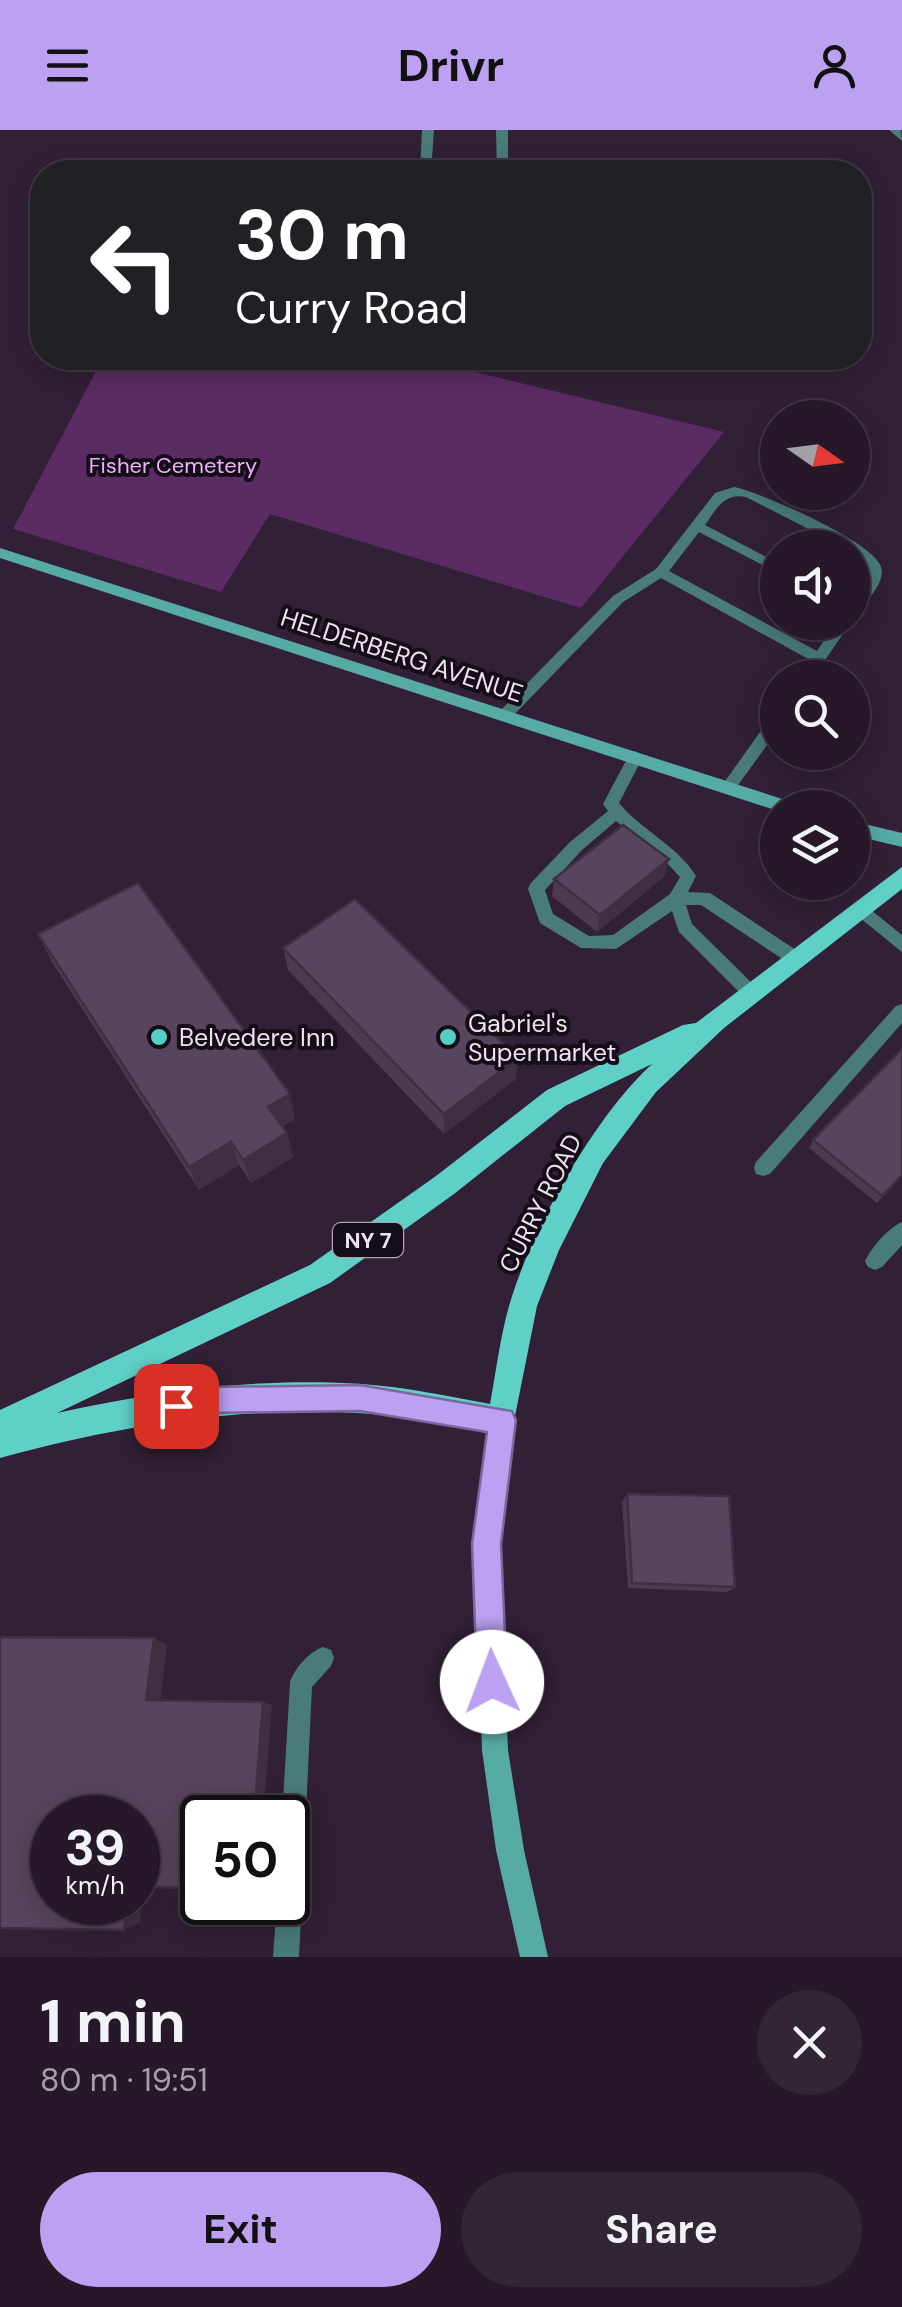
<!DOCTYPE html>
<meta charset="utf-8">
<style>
body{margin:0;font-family:"DM Sans",sans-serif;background:#322534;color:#f1f3f6;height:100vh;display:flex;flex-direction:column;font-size:38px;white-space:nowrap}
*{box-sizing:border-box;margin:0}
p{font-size:32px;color:#a4a0a8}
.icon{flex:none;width:55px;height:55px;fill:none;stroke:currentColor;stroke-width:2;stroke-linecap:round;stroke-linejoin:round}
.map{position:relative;height:1827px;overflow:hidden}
.drawer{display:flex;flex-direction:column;background:#261828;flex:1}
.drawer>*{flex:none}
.guide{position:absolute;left:30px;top:30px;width:842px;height:210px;border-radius:40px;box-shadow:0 5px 25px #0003,0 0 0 2px #423745;background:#202124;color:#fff;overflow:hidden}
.needle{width:65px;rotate:104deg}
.tools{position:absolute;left:760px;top:270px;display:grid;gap:20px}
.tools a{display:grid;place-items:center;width:110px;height:110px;border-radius:50%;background:#261828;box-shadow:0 5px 25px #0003,0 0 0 2px #423745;font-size:50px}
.speed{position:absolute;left:30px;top:1665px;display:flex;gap:20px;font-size:50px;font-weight:700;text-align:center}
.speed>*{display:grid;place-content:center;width:130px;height:130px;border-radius:50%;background:#261828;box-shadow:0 5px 25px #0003,0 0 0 2px #423745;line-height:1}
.speed small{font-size:25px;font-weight:400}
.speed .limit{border:5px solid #111;border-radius:15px;background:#fff;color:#111}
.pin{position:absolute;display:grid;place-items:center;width:85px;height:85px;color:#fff;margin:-42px;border-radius:20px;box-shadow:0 5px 15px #0006}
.me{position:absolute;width:110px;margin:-55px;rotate:358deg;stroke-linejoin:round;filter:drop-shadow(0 0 8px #0008)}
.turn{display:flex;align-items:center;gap:35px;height:210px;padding:0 40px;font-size:45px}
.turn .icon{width:130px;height:130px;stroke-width:2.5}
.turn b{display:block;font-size:70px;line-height:85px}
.round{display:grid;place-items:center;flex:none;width:105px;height:105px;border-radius:52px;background:#322534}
.summary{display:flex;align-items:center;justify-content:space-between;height:170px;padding:0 40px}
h1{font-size:60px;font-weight:700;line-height:75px}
.action{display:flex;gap:20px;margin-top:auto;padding:20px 40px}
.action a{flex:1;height:115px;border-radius:60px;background:#bca0f2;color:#111;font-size:40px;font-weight:700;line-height:115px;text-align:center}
.action a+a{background:#322534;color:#f1f3f6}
header{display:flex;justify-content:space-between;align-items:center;height:130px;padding:0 40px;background:#bca0f2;color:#111;font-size:45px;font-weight:700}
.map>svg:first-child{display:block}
.green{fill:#5b2b64}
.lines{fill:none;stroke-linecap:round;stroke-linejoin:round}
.lane{fill:#497b77;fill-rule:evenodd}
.street{fill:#497b77;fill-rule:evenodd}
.secondary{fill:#57aba5;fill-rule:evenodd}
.primary{fill:#5fd0c8;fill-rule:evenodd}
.wall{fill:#4c3a4f}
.shaded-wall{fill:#3e3040}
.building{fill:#58445c;stroke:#3e3040;stroke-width:2.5}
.route{fill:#bca0f2;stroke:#7a689d;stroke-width:2.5}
.poi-dot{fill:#55cec6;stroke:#150d17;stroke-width:4}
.labels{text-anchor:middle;stroke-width:8;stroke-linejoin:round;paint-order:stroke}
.far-park-label{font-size:22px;fill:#f0b1fb;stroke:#150d17}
.shield{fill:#150d17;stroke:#ada2af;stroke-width:2.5}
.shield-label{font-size:22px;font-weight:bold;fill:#eee2f0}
.street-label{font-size:25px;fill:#eee2f0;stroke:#150d17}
.poi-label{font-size:25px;fill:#eee2f0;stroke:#150d17;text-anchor:start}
</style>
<header><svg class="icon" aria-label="menu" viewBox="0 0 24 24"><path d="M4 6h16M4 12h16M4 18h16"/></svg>Drivr<svg class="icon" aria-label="person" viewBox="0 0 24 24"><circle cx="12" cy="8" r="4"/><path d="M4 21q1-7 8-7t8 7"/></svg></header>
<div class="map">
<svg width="902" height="1827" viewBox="0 0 902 1827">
<rect width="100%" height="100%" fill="#322036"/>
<polygon class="green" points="103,228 417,228 724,302 581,478 270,384 221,462 13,399"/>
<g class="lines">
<g class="lane">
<path d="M734,357C760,362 874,412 881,437C886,453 866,471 857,483L852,485V470L864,454L869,442L864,430L852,418H846L746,367C724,363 717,378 705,395L778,433V443L699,402L669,441L817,521L836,492H851L813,548H798L810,530L661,448L623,472L510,589H500V581L613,466L656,439L715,363Z"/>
<polygon points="778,583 778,600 733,662 723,662 720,658 723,654 773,584"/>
<path d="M635,621L643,627L619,673C642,701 677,715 696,746L688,762L710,763L802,824L804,829L802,834H790L701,775H686L692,794L757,858L760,863L757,868H745L679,802L672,781L616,819L581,818L540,793L528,759L530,754L570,712L608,681L603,674L630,623ZM616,691L665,731L680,747L670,764L613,805L589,806L553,784L545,760L582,720Z"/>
<polygon points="861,772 902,805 902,822 855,784 853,779 855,774"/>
<polygon points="902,874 902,893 770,1044 763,1046 756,1044 754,1038 756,1032 896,876"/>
<path d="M902,1092V1115L882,1137L875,1140L868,1137L865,1131C872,1117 888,1098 902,1092Z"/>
<path d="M323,1517L331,1520L334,1528L331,1536L312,1557L299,1827H273L277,1772H288V1688H282L290,1552C295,1538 309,1522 323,1517Z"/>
</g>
<g class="street">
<polygon points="422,0 434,0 431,42 420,42"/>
<polygon points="496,0 508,0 508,42 497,42"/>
<polygon points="889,0 901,0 902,11"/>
</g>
<g class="secondary">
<polygon points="0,418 795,673 798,678 778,678 778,681 0,428"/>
<polygon points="852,691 902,703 902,717 852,705"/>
<polygon points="502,1279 510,1283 514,1291 499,1414 508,1620 524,1720 548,1827 520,1827 496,1720 482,1620 475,1414 490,1291 494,1283"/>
</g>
<path class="primary" d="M902,737V759L724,898L656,962L603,1033L559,1120L537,1176L512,1301L502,1306C454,1297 406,1285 358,1283C236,1276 117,1296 0,1328V1280L310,1135L436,1046L547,960L683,895L696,893ZM652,934C594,987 531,1100 509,1176C500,1208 496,1242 490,1274C448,1266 405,1257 362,1254C260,1247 156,1261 57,1283L330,1153L454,1064L565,976Z"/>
</g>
<g class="wall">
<polygon points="665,746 597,802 552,766 554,749"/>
<polygon points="38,804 295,989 282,997 287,1003 293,1027 251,1053 239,1035 199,1060 52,832"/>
<polygon points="283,818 516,949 444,1004 288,840"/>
<polygon points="813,1010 902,1046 877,1073 809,1018"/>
<polygon points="627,1364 735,1457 727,1462 628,1458 622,1372"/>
</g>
<g class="shaded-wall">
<polygon points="669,729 665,746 597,802 600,785"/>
<polygon points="518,928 516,949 444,1004 444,984"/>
<polygon points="290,964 295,989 274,1001 268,977"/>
<polygon points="287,1003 293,1027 251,1053 243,1030"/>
<polygon points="231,1012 239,1035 199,1060 189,1037"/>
<polygon points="154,1508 167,1515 160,1574 146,1570"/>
<polygon points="263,1572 272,1575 263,1688 254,1688"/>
<polygon points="144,1752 140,1792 124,1800 127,1772 138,1772 138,1754"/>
</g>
<g class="building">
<polygon points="623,695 669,729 600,785 554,749"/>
<polygon points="138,753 290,964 268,977 287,1003 243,1030 231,1012 189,1037 38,804"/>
<polygon points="355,769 518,928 444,984 283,818"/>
<polygon points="902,919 902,1045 882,1066 813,1010"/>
<polygon points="627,1364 729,1366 735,1457 632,1453"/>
<polygon points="0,1507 154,1508 146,1570 263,1572 254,1688 202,1688 202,1758 138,1757 138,1688 52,1688 52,1772 127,1772 124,1800 0,1798"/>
</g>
<polygon class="route" points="360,1255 512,1281 516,1290 501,1414 507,1552 503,1562 492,1566 482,1562 477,1552 472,1414 487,1302 360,1281 208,1283 176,1289 166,1285 162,1276 166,1266 208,1257"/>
<g class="poi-dot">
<circle cx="159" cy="907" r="10"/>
<circle cx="448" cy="907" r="10"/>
</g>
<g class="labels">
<g class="far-park-label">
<text x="173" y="343">Fisher Cemetery</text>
</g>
<rect class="shield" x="333" y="1093" width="70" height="34" rx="8"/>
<g class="shield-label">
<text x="368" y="1118">NY 7</text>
</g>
<g class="street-label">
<text transform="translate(402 525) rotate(18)" y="9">HELDERBERG AVENUE</text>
<text transform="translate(540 1073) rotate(-63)" y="9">CURRY ROAD</text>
</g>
<g class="poi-label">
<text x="468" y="902">Gabriel's<tspan x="468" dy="29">Supermarket</tspan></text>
<text x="179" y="916">Belvedere Inn</text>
</g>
</g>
</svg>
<div class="tools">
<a><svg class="needle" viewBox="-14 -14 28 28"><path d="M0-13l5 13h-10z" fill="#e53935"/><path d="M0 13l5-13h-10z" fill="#a4a0a8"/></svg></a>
<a><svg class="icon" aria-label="sound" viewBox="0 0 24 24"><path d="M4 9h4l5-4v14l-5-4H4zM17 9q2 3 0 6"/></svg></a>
<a><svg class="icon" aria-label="search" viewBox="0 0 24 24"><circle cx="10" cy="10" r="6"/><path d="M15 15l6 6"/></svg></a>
<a><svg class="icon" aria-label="layers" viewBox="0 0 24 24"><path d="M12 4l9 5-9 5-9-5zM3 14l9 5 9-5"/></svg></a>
</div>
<div class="speed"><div>39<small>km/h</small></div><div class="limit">50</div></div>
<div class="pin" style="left:176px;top:1276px;background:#d93025"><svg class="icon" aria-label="arrive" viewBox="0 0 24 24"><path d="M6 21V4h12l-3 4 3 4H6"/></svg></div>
<svg class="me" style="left:492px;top:1552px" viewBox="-20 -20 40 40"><circle r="19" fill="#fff"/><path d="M0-13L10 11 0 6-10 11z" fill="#bca0f2"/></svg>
<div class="guide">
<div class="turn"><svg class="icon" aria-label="left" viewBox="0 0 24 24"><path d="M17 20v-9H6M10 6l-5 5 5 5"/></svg><div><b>30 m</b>Curry Road</div></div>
</div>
</div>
<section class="drawer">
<div class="summary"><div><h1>1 min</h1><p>80 m · 19:51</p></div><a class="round"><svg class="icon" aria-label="close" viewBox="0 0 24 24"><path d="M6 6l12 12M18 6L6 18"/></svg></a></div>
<div class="action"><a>Exit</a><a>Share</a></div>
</section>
